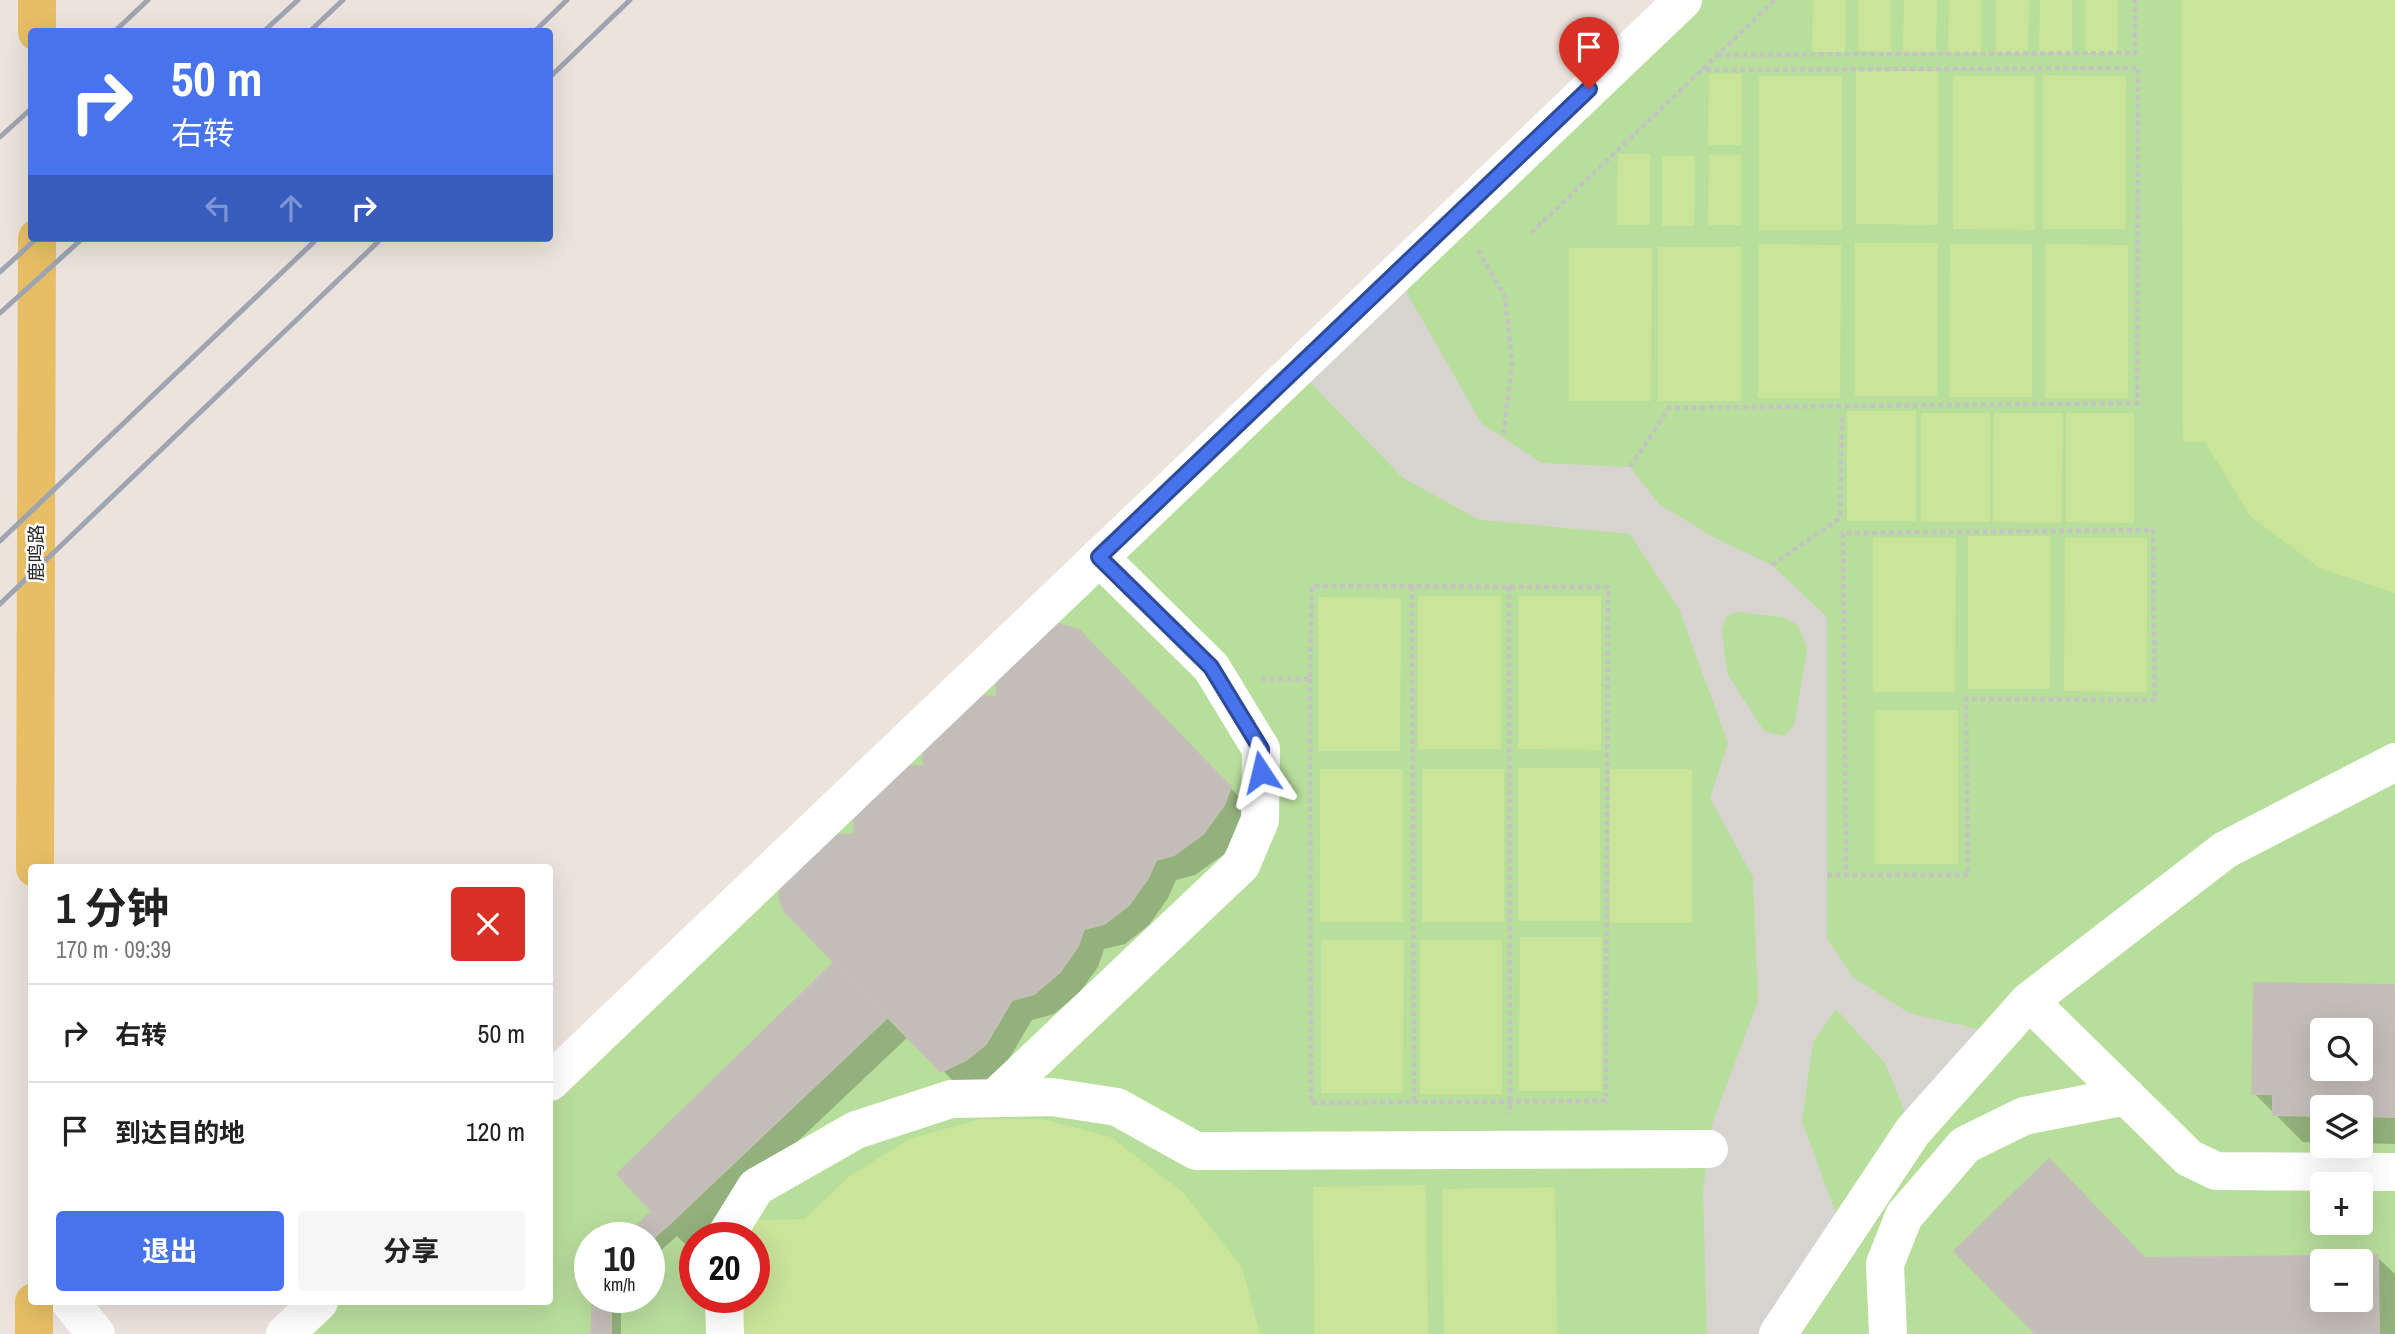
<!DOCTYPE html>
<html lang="zh">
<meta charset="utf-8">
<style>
body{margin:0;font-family:"Archivo Narrow","Noto Sans SC",sans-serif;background:#f6f6f6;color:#222;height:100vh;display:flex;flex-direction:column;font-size:26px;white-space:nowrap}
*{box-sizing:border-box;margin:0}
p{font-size:23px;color:#767676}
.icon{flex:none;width:38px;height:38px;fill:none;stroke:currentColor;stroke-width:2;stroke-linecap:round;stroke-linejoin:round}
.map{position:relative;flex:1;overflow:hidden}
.panel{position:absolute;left:28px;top:864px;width:525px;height:441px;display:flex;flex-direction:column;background:#fff;border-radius:7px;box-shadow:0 7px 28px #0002}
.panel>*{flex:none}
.banner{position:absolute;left:28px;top:28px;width:525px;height:214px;border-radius:7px;box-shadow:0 7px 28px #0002;background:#4773ed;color:#fff;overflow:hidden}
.controls{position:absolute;left:2310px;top:1018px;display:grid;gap:14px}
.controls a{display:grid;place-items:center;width:63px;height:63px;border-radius:7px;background:#fff;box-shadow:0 7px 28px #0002;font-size:35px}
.speed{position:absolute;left:574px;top:1222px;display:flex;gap:14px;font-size:35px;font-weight:700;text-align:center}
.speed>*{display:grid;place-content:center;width:91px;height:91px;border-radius:50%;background:#fff;box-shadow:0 7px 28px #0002;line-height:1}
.speed small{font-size:18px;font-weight:400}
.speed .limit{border:10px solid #d22;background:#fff;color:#111}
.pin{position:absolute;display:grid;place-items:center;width:60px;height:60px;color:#fff;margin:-72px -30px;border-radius:50% 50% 50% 0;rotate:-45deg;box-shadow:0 0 7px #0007}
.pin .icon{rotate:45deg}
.me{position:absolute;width:77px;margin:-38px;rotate:350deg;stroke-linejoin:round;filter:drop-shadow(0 0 5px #0008)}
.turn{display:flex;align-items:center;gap:24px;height:147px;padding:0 28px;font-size:32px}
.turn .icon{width:91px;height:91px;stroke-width:2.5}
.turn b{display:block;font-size:49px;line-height:60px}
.lanes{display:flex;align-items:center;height:66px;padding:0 28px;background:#0003;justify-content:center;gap:35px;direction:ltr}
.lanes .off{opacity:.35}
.round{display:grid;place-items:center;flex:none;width:74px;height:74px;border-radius:7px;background:#f6f6f6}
.head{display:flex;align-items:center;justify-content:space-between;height:119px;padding:0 28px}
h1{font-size:42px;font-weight:700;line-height:52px}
.cta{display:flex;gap:14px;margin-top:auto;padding:14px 28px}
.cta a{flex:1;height:80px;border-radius:7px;background:#4773ed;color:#fff;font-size:28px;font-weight:700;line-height:80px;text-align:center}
.cta a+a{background:#f6f6f6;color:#222}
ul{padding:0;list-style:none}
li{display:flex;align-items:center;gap:21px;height:98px;padding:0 28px;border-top:2px solid #e0e0e0}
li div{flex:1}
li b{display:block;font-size:26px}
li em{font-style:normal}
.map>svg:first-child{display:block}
.green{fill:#b8de9c;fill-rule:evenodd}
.pitch{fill:#cae499}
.plaza{fill:#d7d3cf;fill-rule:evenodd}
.shadow{fill:#0003;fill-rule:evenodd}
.building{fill:#c3bdb9;stroke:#c6bfb6;stroke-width:2;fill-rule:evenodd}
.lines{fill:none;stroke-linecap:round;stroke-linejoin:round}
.path{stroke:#c3c3c3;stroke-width:4.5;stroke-dasharray:5 3.5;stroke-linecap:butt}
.minor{stroke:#fff;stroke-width:38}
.major{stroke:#e7be65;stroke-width:38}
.rail{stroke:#9fa4b2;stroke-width:5}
.route-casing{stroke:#2e4b9a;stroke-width:18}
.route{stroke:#4773ed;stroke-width:12}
.labels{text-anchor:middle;stroke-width:5;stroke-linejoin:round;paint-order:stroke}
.street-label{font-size:19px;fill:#292929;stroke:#fff}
</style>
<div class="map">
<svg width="2395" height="1334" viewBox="0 0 2395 1334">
<rect width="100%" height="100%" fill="#ebe3dc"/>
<path class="green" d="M1683,0H2395V1334H285L319,1302H550V1082ZM2322,1031H2361V1069H2322ZM2322,1108H2361V1146H2322ZM2322,1185H2361V1223H2322ZM590,1237H649V1297H590ZM695,1237H754V1297H695ZM2322,1262H2361V1300H2322Z"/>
<g class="pitch">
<polygon points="1813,0 1846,0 1845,52 1812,52"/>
<polygon points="1859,0 1891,0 1891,52 1858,51"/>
<polygon points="1904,0 1937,0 1936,52 1903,52"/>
<polygon points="1949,0 1981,0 1981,53 1948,53"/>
<polygon points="1996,0 2029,0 2028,53 1996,53"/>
<polygon points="2040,0 2072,0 2072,53 2039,53"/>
<polygon points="2085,0 2118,0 2117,53 2085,53"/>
<polygon points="2181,0 2395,0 2395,593 2321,569 2250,516 2205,442 2183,442"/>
<polygon points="1856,71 1939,71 1938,225 1856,224"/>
<polygon points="1709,74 1742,74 1741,145 1708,145"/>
<polygon points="2043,75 2126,76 2125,229 2043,229"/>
<rect x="1759" y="76" width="83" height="154"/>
<polygon points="1953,76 2035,76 2035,230 1953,229"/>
<polygon points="1618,154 1650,154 1650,225 1617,225"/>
<polygon points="1709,154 1741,155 1741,225 1708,225"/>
<polygon points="1662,156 1695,156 1694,226 1662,226"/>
<polygon points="1855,243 1938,243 1937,396 1855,396"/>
<polygon points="1759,244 1841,245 1840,398 1758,398"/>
<polygon points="1950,244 2032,244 2032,397 1949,397"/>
<polygon points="2045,244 2128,245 2128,398 2045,398"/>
<rect x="1658" y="247" width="83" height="154"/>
<polygon points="1569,248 1652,248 1651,401 1569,401"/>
<rect x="1847" y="411" width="69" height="110"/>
<rect x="1921" y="413" width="69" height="109"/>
<polygon points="1994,413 2063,413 2061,523 1993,522"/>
<polygon points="2066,413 2134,413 2134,523 2066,522"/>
<polygon points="1968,536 2051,536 2050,689 1968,689"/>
<polygon points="1873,538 1956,538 1955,692 1873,692"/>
<polygon points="2065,538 2147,538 2147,692 2064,691"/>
<rect x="1418" y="596" width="83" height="153"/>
<polygon points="1519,596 1601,596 1601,750 1518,749"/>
<polygon points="1318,597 1401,598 1400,751 1318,751"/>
<rect x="1875" y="710" width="83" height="154"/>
<rect x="1518" y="768" width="82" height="153"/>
<rect x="1320" y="769" width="83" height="153"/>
<rect x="1422" y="769" width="82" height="153"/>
<rect x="1610" y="769" width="82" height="154"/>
<polygon points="1520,937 1602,937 1602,1091 1519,1091"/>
<polygon points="1321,940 1404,940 1403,1093 1321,1093"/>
<rect x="1420" y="940" width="82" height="154"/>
<polygon points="980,1119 1042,1119 1111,1137 1184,1193 1242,1268 1260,1334 742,1334 742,1297 754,1297 754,1237 742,1237 742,1220 805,1219 847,1178 909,1139"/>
<polygon points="1426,1185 1428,1334 1315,1334 1313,1187"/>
<polygon points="1555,1187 1557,1334 1444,1334 1442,1189"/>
</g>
<path class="plaza" d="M1396,274L1482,424L1542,463L1630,467L1659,504L1715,538L1772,565L1827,617V939L1853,977L1909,1013L2000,1034L1913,1131L1885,1063L1836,1009L1813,1042L1802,1121L1844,1235L1778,1334H1707L1703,1191L1712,1124L1758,1001L1753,877L1710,798L1728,743L1679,609L1630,534L1480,520L1403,478L1296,368ZM1738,612L1783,617L1799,626L1807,649L1794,726L1783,736L1764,731L1727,673L1722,631L1726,616Z"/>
<g class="shadow">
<polygon points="1099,652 1250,808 1243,826 1223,855 1195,875 1176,880 1168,898 1149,925 1125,944 1104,949 1098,967 1080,992 1054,1014 1032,1020 1006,1064 987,1080 963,1091 909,1036 687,1246 677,1236 649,1261 649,1237 628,1237 654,1212 837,962 856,836 999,698"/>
<path d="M2256,984L2395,987V1144L2361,1143V1108H2322V1143L2303,1142L2254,1093ZM2322,1031H2361V1069H2322Z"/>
<path d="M2377,1257L2395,1274V1334H2038L2145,1259ZM2322,1262H2361V1300H2322Z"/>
<polygon points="594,1297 621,1297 621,1334 593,1334"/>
</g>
<g class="building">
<polygon points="1057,624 1079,630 1231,787 1224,805 1203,834 1174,855 1156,860 1148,878 1129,905 1104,924 1084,929 1078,946 1060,972 1034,994 1012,1000 986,1044 966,1060 941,1072 784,911 779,898 783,871 830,835 855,834 853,814 904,766 924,766 923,746 980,696 997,697 996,679"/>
<polygon points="834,962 888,1017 666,1227 617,1174"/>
<path d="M2254,983L2395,985V1117L2361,1116V1108H2322V1116L2273,1115V1094H2252ZM2322,1031H2361V1069H2322Z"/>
<path d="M2049,1159L2145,1258L2378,1255L2379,1334H2036L1954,1251ZM2322,1262H2361V1300H2322Z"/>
<polygon points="651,1212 666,1227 649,1242 649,1237 625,1237"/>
<polygon points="593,1297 611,1297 611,1334 591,1334"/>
</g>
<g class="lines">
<g class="path">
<polyline points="1717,55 2135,53 2135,0"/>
<polyline points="1531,233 1775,0"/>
<polyline points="1478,250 1505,297 1512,362 1503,437"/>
<polyline points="1630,467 1669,408 2137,403 2138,68 1701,70"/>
<polyline points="1772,565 1840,518 1842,417"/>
<polyline points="1412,586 1414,1104"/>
<polyline points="1509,586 1510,1114"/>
<polyline points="1261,679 1310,679 1312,586 1608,587 1606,1101 1311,1103 1310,679"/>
<polyline points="1827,875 1968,875 1966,699 2155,700 2153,530 1843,533 1846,875"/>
</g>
<g class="minor">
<polyline points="2029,1001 2189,1158 2216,1171 2395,1172"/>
<polyline points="550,1082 1683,0"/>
<polyline points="995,1098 1241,865 1260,820 1261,749 1211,667 1099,557"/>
<polyline points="725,1237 756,1187 856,1130 951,1099 1052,1097 1117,1107 1196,1151 1709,1149"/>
<polyline points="724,1297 725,1334"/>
<polyline points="70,1302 96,1334"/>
<polyline points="285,1334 319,1302"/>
<polyline points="1778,1334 1913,1131 2029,1001 2225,850 2395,762"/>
<polyline points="1888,1334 1885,1264 1904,1216 1965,1145 2024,1116 2126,1096"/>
</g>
<g class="major">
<polyline points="37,32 37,0"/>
<polyline points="35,868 37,238"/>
<polyline points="34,1334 34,1302"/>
</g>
<g class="rail">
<polyline points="114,32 148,0"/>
<polyline points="263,32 298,0"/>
<polyline points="309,32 343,0"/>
<polyline points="534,32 567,0"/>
<polyline points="550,77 630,0"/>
<polyline points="0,137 32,108"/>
<polyline points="0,272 37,238"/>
<polyline points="0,313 83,238"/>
<polyline points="0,541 318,238"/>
<polyline points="0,604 382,238"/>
</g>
</g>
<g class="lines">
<g class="route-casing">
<polyline id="route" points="1261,772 1261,749 1211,667 1099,557 1589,89"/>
</g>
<use href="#route" class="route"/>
</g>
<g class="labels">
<g class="street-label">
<text transform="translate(36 553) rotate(-90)" y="7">鹿鸣路</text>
</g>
</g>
</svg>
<div class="controls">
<a><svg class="icon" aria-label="search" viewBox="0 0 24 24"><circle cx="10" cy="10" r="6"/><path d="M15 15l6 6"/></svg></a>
<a><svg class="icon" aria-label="layers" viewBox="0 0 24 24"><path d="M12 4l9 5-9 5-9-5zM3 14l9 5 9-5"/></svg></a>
<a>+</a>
<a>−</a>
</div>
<div class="speed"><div>10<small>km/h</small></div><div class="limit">20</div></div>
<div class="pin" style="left:1589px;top:89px;background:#d93025"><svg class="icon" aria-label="arrive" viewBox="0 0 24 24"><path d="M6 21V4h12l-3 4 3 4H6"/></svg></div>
<svg class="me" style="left:1261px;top:772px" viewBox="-20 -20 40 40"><path d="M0-17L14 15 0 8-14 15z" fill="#4773ed" stroke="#fff" stroke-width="4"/></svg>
<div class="banner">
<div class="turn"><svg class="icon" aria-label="right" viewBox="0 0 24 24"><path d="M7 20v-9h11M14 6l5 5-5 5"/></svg><div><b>50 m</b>右转</div></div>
<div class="lanes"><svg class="icon off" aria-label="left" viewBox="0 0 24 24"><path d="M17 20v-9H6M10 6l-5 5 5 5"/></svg><svg class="icon off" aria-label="ahead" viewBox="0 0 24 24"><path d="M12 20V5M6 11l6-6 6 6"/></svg><svg class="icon" aria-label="right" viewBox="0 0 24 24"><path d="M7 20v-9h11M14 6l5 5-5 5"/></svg></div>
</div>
<section class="panel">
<div class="head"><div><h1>1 分钟</h1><p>170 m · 09:39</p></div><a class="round" style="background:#d93025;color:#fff"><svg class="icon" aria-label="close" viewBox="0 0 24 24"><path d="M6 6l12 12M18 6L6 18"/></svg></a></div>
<ul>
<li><svg class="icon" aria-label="right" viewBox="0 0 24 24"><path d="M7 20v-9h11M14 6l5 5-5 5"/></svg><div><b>右转</b></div><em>50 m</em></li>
<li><svg class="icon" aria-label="arrive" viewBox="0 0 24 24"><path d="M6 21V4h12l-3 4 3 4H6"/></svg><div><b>到达目的地</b></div><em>120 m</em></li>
</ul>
<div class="cta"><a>退出</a><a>分享</a></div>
</section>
</div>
